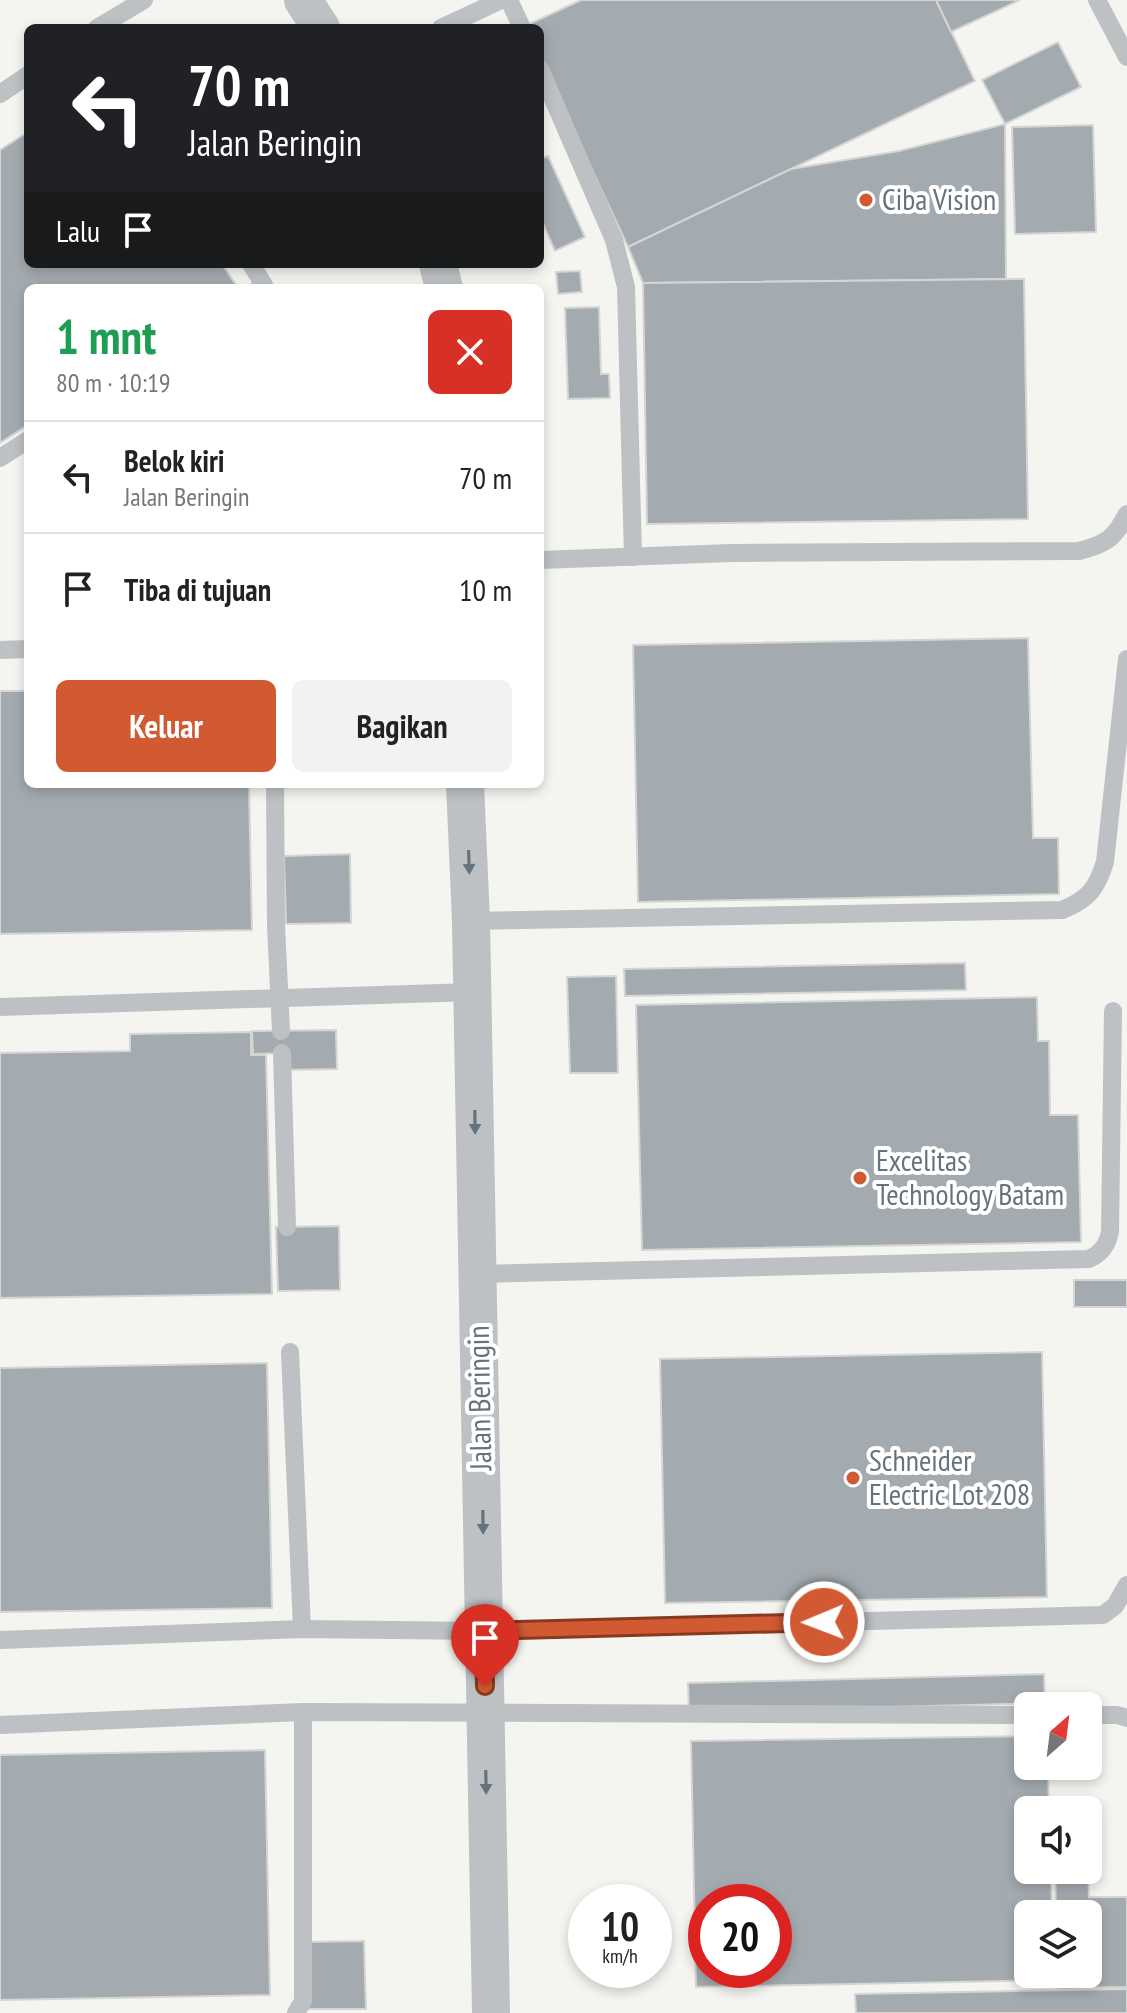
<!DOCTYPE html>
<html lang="id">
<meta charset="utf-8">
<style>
body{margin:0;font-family:"PT Sans Narrow",sans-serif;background:#f2f2f2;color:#222;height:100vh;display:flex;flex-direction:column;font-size:30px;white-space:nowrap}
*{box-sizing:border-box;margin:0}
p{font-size:26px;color:#767676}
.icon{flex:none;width:44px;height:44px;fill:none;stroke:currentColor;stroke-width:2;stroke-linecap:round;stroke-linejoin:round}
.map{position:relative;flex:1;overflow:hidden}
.drawer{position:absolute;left:24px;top:284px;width:520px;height:504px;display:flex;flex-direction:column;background:#fff;border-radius:12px;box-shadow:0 4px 12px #0003}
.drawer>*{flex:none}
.hud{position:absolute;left:24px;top:24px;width:520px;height:244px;border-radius:12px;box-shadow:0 4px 12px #0003;background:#202124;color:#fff;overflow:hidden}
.needle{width:52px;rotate:28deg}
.fabs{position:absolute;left:1014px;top:1692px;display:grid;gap:16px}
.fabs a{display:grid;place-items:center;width:88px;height:88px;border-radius:12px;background:#fff;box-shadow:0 4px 12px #0003;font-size:40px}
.speed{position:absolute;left:568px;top:1884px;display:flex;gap:16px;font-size:40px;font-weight:700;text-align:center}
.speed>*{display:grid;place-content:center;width:104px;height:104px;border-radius:50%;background:#fff;box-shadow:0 4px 12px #0003;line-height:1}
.speed small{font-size:20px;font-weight:400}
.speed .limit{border:12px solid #d22;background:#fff;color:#111}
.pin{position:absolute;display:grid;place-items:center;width:68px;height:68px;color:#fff;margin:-82px -34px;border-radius:50% 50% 50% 0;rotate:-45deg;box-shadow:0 0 8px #0007}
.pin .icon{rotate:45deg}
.me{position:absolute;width:88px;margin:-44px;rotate:269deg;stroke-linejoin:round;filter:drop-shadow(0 0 6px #0008)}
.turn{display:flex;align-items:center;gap:28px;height:168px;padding:0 32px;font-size:36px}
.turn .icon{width:104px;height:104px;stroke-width:2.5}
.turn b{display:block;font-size:56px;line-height:68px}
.then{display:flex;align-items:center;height:76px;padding:0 32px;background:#0003;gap:16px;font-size:30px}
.round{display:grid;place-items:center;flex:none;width:84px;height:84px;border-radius:12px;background:#f2f2f2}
.headline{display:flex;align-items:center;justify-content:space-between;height:136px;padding:0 32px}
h1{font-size:48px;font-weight:600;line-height:60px;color:#1e9e55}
.primary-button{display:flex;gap:16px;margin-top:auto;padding:16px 32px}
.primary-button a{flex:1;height:92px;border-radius:12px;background:#d15a32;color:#fff;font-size:32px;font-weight:600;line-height:92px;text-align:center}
.primary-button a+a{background:#f2f2f2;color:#222}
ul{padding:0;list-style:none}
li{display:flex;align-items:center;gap:24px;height:112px;padding:0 32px;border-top:2px solid #e0e0e0}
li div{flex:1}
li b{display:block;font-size:30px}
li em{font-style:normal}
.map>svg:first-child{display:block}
.building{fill:#a4abb0;stroke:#d5d5d3;stroke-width:2;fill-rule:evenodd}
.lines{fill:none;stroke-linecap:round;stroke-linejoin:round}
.service{stroke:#bdc1c4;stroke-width:18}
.minor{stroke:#bdc1c4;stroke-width:38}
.oneway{fill:#65737e}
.route-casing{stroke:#883a20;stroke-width:20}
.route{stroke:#d15a32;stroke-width:14}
.poi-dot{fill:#d15a32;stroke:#fff;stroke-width:3}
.labels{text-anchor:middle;stroke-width:8;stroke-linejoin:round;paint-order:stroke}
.poi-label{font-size:30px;fill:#65737e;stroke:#fff;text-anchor:start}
.street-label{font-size:30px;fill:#65737e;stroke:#fff}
</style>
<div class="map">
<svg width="1127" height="2013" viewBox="0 0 1127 2013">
<rect width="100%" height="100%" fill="#f4f4f0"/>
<g class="building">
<polygon points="581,0 936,0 975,81 628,247 540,58 540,28 526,28 525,26"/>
<polygon points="936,0 1020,0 951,32"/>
<polygon points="1058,42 1081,87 1005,124 982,80"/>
<polygon points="1005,124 1006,279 643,283 628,247 791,169 899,151"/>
<polygon points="1093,125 1096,232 1015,234 1012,127"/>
<polygon points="28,132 28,264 222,264 238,288 28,288 28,425 0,443 0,150"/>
<polygon points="548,156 585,237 555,251 540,217 540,159"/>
<polygon points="580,271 582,292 558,294 556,272"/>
<polygon points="1024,279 1028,519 647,524 643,283"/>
<polygon points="599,307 601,374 609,374 610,398 568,399 565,308"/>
<polygon points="1028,638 1033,838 1058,838 1059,894 638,902 633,645"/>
<polygon points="0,691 28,691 28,784 249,784 252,930 0,934"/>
<polygon points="350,854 351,923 286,924 284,856"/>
<polygon points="965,963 966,990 625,996 624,969"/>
<polygon points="616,976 618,1073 570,1073 567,977"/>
<polygon points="1037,997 1038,1041 1049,1041 1050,1115 1078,1115 1081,1242 642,1250 636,1005"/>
<polygon points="336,1030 337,1069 287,1070 287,1053 253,1054 252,1031"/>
<polygon points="251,1032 251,1055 266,1055 272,1294 0,1298 0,1053 130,1051 130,1034"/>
<polygon points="339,1226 340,1290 278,1291 276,1227"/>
<rect x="1074" y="1280" width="53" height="27"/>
<polygon points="1042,1352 1047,1597 665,1603 660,1359"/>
<polygon points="267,1363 272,1608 0,1612 0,1368"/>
<polygon points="1044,1674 1045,1703 689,1712 688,1683"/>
<path d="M1028,1736V1766H1048L1049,1810H1028V1870H1051L1052,1914H1028V1974H1053V1980L696,1987L691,1741ZM706,1902H774V1970H706Z"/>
<polygon points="265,1750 270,1995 0,2000 0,1755"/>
<polygon points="1088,1865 1089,1897 1127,1897 1127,1987 1058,1988 1057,1974 1088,1974 1088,1914 1056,1914 1055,1870 1088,1870"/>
<polygon points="364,1941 366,2009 307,2009 306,1942"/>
<polygon points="1127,1989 1127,2013 856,2013 855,1994"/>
</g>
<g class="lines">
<g class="service">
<polyline points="509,0 522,28"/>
<polyline points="1097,0 1127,57"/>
<polyline points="97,28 144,0"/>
<polyline points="441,28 501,0"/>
<polyline points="540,69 614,240 626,287 633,557"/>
<polyline points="0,94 28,75"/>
<polyline points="251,264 264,285 259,288"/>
<polyline points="0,458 28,440"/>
<path d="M540,560L731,553L1079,551C1106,544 1114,539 1127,514"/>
<polyline points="0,650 28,649"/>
<polyline points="275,784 276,925 281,1031"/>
<path d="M471,921L1062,910C1088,900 1097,888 1105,862L1127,659"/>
<polyline points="0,1007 472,992"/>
<polyline points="282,1053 287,1227"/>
<path d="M478,1274L1089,1259C1102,1253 1107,1245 1110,1232L1113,1011"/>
<polyline points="290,1352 302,1629"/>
<polyline points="0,1640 302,1629 484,1631 1103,1615 1115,1606 1127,1585"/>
<polyline points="1088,1715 1117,1715 1127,1718"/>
<polyline points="0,1725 303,1712 1028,1715"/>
<polyline points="296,2013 303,2001 303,1712"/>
</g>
<g class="minor">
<polyline points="303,0 321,28"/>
<polyline points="438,264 444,288"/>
<polyline points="465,784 471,921 491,2013"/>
</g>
</g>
<defs><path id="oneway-solid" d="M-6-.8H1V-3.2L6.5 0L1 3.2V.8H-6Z" transform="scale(2)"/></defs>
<g class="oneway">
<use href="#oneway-solid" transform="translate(469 862) rotate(88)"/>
<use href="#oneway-solid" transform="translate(475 1122) rotate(89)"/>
<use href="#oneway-solid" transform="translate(483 1522) rotate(89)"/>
<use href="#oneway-solid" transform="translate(486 1782) rotate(89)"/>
</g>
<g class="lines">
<g class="route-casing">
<polyline id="route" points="485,1686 484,1631 824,1622"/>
</g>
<use href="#route" class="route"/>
</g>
<g class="poi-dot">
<circle cx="866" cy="200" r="8"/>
<circle cx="860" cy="1178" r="8"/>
<circle cx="853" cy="1478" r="8"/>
</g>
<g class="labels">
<g class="poi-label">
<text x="882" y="210">Ciba Vision</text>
<text x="876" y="1171">Excelitas<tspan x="876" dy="34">Technology Batam</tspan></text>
<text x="869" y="1471">Schneider<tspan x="869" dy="34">Electric Lot 208</tspan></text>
</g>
<g class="street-label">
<text transform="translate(480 1398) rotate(-91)" y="10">Jalan Beringin</text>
</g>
</g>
</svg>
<div class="fabs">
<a><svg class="needle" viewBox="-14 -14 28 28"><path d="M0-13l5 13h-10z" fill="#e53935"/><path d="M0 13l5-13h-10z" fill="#767676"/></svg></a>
<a><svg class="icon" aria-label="sound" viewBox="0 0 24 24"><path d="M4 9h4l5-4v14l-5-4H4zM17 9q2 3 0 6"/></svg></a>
<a><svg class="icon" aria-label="layers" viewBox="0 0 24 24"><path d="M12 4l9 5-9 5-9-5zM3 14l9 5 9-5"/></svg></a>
</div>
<div class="speed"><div>10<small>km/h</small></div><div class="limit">20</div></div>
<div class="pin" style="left:485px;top:1686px;background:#d93025"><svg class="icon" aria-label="arrive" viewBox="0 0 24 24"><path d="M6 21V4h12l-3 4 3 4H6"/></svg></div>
<svg class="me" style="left:824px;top:1622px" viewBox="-20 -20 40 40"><circle r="17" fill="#d15a32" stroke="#fff" stroke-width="3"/><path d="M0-11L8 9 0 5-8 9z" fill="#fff"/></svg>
<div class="hud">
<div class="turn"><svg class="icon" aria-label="left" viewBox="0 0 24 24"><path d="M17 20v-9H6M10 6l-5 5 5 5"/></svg><div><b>70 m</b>Jalan Beringin</div></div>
<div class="then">Lalu<svg class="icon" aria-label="arrive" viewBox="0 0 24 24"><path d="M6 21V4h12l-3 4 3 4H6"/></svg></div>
</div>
<section class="drawer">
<div class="headline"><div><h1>1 mnt</h1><p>80 m · 10:19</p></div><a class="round" style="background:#d93025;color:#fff"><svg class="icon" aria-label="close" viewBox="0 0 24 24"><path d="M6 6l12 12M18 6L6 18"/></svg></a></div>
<ul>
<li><svg class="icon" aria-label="left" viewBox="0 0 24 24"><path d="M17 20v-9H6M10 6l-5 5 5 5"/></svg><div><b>Belok kiri</b><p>Jalan Beringin</p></div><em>70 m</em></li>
<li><svg class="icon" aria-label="arrive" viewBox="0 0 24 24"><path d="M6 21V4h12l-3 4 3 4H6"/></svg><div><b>Tiba di tujuan</b></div><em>10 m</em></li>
</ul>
<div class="primary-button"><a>Keluar</a><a>Bagikan</a></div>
</section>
</div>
